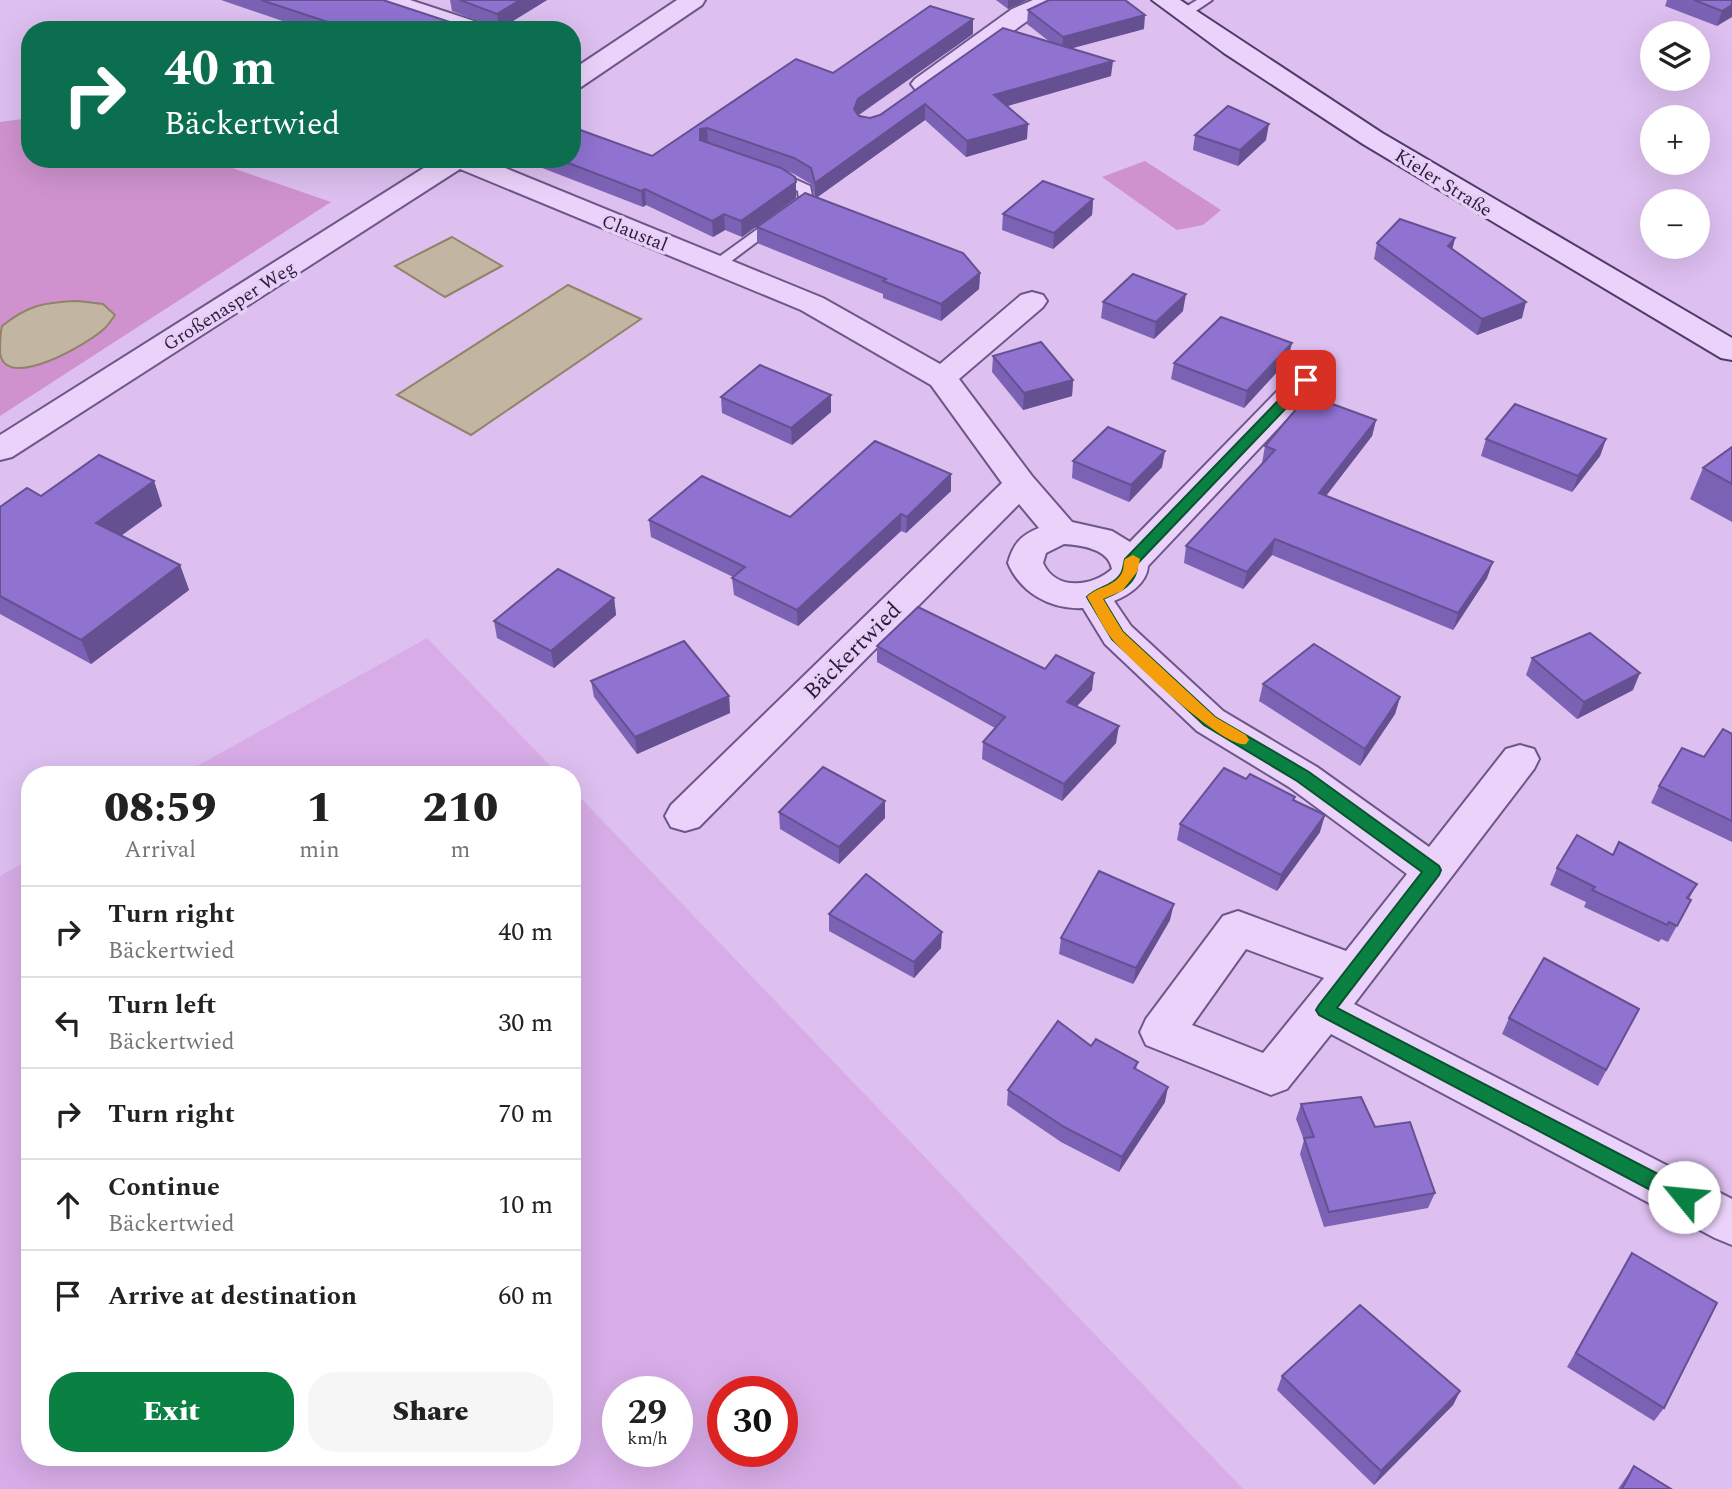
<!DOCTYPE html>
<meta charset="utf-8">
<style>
body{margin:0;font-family:Spectral,serif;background:#f6f6f6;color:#222;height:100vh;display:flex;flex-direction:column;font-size:26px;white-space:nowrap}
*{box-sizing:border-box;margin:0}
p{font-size:23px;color:#767676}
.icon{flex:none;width:38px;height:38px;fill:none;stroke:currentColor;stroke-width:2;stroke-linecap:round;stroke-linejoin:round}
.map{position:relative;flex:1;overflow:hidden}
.details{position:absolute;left:21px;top:766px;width:560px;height:700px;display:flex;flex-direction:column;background:#fff;border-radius:28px;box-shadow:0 7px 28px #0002}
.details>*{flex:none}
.top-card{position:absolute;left:21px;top:21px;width:560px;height:147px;border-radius:28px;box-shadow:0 7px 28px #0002;background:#0b6e4f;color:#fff;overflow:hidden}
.buttons{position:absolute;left:1640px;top:21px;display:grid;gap:14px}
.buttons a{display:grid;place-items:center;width:70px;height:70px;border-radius:50%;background:#fff;box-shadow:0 7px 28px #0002;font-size:35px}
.speed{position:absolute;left:602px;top:1376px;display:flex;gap:14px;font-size:35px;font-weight:700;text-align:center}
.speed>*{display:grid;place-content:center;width:91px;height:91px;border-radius:50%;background:#fff;box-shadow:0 7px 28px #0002;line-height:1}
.speed small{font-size:18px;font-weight:400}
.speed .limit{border:10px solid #d22;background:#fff;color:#111}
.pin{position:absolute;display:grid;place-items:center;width:60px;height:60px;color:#fff;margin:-30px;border-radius:14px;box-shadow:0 4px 10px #0006}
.me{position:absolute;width:77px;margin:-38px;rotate:298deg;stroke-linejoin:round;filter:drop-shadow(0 0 5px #0008)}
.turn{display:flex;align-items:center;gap:24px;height:147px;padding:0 28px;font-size:32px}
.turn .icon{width:91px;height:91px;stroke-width:2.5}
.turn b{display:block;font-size:49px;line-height:60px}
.eta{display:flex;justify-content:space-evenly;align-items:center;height:119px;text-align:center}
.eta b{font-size:42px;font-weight:800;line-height:49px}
.cta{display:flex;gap:14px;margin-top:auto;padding:14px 28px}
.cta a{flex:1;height:80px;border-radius:28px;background:#0b8043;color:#fff;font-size:28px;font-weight:800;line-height:80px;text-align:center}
.cta a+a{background:#f6f6f6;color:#222}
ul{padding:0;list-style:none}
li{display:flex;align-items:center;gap:21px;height:91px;padding:0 28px;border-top:2px solid #e0e0e0}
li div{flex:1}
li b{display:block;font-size:26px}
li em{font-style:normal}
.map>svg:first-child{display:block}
.farmland{fill:#d7ace7;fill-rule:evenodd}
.green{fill:#cf92ce}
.water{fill:#c2b6a2;stroke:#908369;stroke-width:2}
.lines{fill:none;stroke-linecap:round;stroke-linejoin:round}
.lane-casing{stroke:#6d568a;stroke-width:4}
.street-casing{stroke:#6d568a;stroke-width:4}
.secondary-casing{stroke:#4e3a6c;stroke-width:4}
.lane{fill:#ebd2fb;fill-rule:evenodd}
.street{fill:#ebd2fb;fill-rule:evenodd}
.secondary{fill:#ebd2fb;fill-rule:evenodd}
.wall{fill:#7c62b4}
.shaded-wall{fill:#655092}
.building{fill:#9072d1;stroke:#655092;stroke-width:2}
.route{fill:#0b8043;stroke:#07532c;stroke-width:2}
.slow{fill:#f59e0b}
.labels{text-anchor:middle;stroke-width:7;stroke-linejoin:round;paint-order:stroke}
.far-street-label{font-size:19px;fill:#271c39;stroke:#e8cff7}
.street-label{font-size:23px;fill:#271c39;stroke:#e8cff7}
</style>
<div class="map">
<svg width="1732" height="1489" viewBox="0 0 1732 1489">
<rect width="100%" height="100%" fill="#ddbff0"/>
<g class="farmland">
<polygon points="427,638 559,775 181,775"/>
<path d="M572,789L1243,1489H0V876L30,859V1458H572ZM618,1391H677V1451H618ZM723,1391H782V1451H723Z"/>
</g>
<g class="green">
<polygon points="30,118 30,159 206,159 331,202 0,416 0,355 3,362 64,354 105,328 115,315 2,326 0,330 0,122"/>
<polygon points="1145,161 1221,210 1203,225 1177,230 1102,177"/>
</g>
<g class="water">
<polygon points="452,237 502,266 445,297 395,266"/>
<polygon points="568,285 641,319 471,435 397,395"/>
<path d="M78,301L103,304L115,315C112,319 109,324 105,328C91,342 4,394 0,352C0,344 0,333 2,326C28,305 45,302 78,301Z"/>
</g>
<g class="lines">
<g class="lane-casing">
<g id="lane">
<polygon points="1197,0 1212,0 1187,17 1179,17 1179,11"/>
<polygon points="774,170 810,186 813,200 722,268 712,268 710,265 712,262 799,199 798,191 769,177 767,174"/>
</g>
</g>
<g class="street-casing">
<g id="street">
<polygon points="373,0 410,0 486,25 489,30 451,30 376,5"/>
<polygon points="677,0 705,0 702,5 581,87 572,90 572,70"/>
<polygon points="1033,0 1065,0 1062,5 1030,19 933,89 924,92 915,89 911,84 915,79 1012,9"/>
<path d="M438,159H483L823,298L940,364L1021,295L1032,292L1043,295L1047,301L1043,307L959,379L1032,476L1072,522L1112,531L1130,542L1295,373L1306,371L1317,373L1322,380L1317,387L1148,566C1147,583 1129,595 1114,601L1131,626L1223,711L1317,767L1429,847L1506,749L1520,745L1534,749L1539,759L1534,769L1354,1004L1732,1199V1245L1715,1238L1331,1034L1287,1089L1271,1095L1146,1045L1140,1032L1146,1019L1223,916L1238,911L1346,951L1407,874L1289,787L1197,731L1105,644L1083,608C1050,610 1020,592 1008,563C1013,544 1021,535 1039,528L1019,504L699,827L685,831L671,827L665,816L671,805L1002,483L931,385L801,310L460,169L12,457L0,460V435ZM1064,544C1081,545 1109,549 1112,569C1094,586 1056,592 1043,563L1046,553ZM1246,949L1324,978L1263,1053L1192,1025Z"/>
</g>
</g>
<g class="secondary-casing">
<polygon id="secondary" points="1152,0 1180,0 1382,133 1732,338 1732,360 1721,358 1363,144 1224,53"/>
</g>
<use href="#lane" class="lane"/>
<use href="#street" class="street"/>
<use href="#secondary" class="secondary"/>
</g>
<g class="wall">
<polygon points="221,0 383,0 450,22 451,30 309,30"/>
<polygon points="450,0 547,0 500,29 452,11"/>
<polygon points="996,0 1027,0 1008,9"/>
<polygon points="1667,0 1732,0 1717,26 1665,6"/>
<polygon points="1028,10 1144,29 1072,48 1111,76 1008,106 1027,139 966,157 925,120 817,197 980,273 979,289 941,321 883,298 883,294 757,243 757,227 815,197 811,184 794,174 784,170 796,198 742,237 725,230 713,237 646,205 643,207 519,159 572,159 652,156 796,59 833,73 973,34 859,115 870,118 880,115 1050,42 1027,24"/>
<polygon points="1195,135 1266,140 1238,166 1193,150"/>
<polygon points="1093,199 1092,215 1053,249 1002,230 1003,214"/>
<polygon points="1455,238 1452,250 1522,318 1477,335 1374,259 1377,243"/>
<polygon points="1103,302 1183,311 1154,339 1101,318"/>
<polygon points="993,356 1073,380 1072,396 1023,410 992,372"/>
<polygon points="1288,360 1244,408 1171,379 1174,363"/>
<polygon points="831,395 831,412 792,445 722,413 721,397"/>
<polygon points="1376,420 1372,436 1326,496 1487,578 1453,630 1272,555 1243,589 1184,563 1186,546 1263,463 1262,463 1265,446"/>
<polygon points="1486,439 1606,439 1600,456 1572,492 1481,456"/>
<polygon points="1732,447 1732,522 1690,499 1703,468"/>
<polygon points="1073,461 1162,467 1129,502 1072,478"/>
<polygon points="951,474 951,491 906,533 901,531 798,626 734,595 732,578 733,577 651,537 649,520 790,517"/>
<polygon points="154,481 162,506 121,536 180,565 189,590 91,664 0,614 0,507 41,496"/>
<polygon points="614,598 616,615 554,668 497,638 494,621"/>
<polygon points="877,646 1045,669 1092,690 1077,706 1116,743 1062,801 982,759 983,742 995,728 877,662"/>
<polygon points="1532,658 1633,690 1577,719 1526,675"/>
<polygon points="591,681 729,696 730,713 637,754 594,697"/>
<polygon points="1263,684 1400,697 1395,714 1360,766 1259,701"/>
<polygon points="1732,734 1732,842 1651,803 1659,786 1704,757"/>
<polygon points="885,801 885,818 839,864 780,829 779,812"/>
<polygon points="1294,801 1320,832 1277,891 1177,840 1180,824"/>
<polygon points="1613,855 1697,884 1689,899 1691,900 1668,942 1661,939 1659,942 1584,907 1586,902 1550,885 1557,868"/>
<polygon points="829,914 941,948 914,978 829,931"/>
<polygon points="1170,920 1133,984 1059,954 1061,938"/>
<polygon points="1639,1009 1598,1086 1502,1034 1509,1018"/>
<polygon points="1091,1046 1138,1062 1136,1069 1165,1102 1119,1172 1061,1142 1007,1105 1008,1090"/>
<polygon points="1301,1104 1375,1127 1435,1193 1428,1208 1324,1227 1300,1154 1304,1140 1296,1119"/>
<polygon points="1632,1253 1664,1408 1654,1421 1567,1367"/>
<polygon points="1282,1376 1460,1391 1453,1405 1374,1485 1277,1390"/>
<polygon points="1634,1466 1671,1489 1618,1489"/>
</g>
<g class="shaded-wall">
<polygon points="520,0 547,0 500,29 497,14"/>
<polygon points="1008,0 1027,0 1008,9"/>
<polygon points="1732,5 1732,17 1717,26 1722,11"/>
<polygon points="1145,15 1144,29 1062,51 1063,37"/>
<polygon points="973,19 973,34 858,115 854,109 858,99"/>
<polygon points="450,22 451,30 429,30"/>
<polygon points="1113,61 1111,76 993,110 994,95"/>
<polygon points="925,104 925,120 815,199 815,183"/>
<polygon points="1028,124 1027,139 966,157 967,141"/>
<polygon points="1269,124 1266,140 1238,166 1240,150"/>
<polygon points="707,128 708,144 700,140 700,129"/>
<polygon points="796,182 796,198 742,237 741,221"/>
<polygon points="645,189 646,205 643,207 641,191"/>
<polygon points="1093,199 1092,215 1053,249 1054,233"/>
<polygon points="724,214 725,230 713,237 712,221"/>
<polygon points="1455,238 1451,254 1448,246"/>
<polygon points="980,273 979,289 941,321 941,304"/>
<polygon points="1186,294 1183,311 1154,339 1156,322"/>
<polygon points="1526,302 1522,318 1477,335 1482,319"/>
<polygon points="1292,343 1288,360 1244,408 1247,391"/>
<polygon points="1073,380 1072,396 1023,410 1024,393"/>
<polygon points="831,395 831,412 792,445 791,428"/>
<polygon points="1376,420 1372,436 1315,510 1319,493"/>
<polygon points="1606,439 1600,456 1572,492 1578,476"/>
<polygon points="1165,451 1162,467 1129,502 1131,485"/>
<polygon points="951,474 951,491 906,533 907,517"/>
<polygon points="154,481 162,506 105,547 96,523"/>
<polygon points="901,514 901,531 798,626 797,610"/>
<polygon points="1275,539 1272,555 1243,589 1247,572"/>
<polygon points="1493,562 1487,578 1453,630 1458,613"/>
<polygon points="180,565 189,590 91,664 81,640"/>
<polygon points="614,598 616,615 554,668 551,651"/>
<polygon points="1094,673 1092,690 1065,719 1067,702"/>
<polygon points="1640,673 1633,690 1577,719 1584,702"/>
<polygon points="729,696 730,713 637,754 635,737"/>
<polygon points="1400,697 1395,714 1360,766 1365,749"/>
<polygon points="1119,726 1116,743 1062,801 1064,784"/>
<polygon points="885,801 885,818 839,864 839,847"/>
<polygon points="1325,815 1320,832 1277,891 1281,875"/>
<polygon points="1174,904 1170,920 1133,984 1136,968"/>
<polygon points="942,932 941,948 914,978 914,962"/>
<polygon points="1168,1087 1165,1102 1119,1172 1122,1157"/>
<polygon points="1460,1391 1453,1405 1374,1485 1381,1471"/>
</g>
<g class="building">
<polygon points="261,0 383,0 450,22 429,30 346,30 343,27"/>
<polygon points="460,0 520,0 497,14"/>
<polygon points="1049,0 1125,0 1145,15 1063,37 1028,10"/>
<polygon points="1694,0 1732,0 1732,5 1722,11"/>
<polygon points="930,6 973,19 858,99 854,109 859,116 870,118 880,115 1003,28 1113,61 994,95 1028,124 967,141 925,104 815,183 811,168 794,158 707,128 700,129 700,140 781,168 795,177 796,182 741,221 724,214 712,221 645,189 641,191 558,159 572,159 572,127 652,156 796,59 833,73"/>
<polygon points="1228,106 1269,124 1240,150 1195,135"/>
<polygon points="1043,181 1093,199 1054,233 1003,214"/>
<polygon points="805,193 963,253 980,273 941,304 883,281 886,279 757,227"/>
<polygon points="1400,219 1455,238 1448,246 1526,302 1482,319 1377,243"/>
<polygon points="1133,274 1186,294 1156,322 1103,302"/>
<polygon points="1221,317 1292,343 1247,391 1174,363"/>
<polygon points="1041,342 1073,380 1024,393 993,356"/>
<polygon points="760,365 831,395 791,428 721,397"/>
<polygon points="1308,395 1376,420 1319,493 1493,562 1458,613 1275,539 1247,572 1186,546 1275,450 1265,446"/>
<polygon points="1515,404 1606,439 1578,476 1486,439"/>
<polygon points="1108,427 1165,451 1131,485 1073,461"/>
<polygon points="875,441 951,474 907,517 901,514 797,610 732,578 745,567 649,520 702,476 790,517"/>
<polygon points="1732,447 1732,484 1703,468"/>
<polygon points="99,455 154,481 96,523 180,565 81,640 0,596 0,507 27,488 41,496"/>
<polygon points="558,569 614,598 551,651 494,621"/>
<polygon points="918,607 1045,669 1056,655 1094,673 1067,702 1119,726 1064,784 983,742 1005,717 877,646"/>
<polygon points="1590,633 1640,673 1584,702 1532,658"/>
<polygon points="684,641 729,696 635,737 591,681"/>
<polygon points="1314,644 1400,697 1365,749 1263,684"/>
<polygon points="1723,729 1732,734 1732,821 1659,786 1682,748 1704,757"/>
<polygon points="823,767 885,801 839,847 779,812"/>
<polygon points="1224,768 1246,779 1250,774 1295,797 1293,800 1325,815 1281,875 1180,824"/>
<polygon points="1577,835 1613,855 1619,842 1697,884 1687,898 1691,900 1677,926 1669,922 1667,925 1592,890 1595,887 1557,868"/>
<polygon points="1099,871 1174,904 1136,968 1061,938"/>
<polygon points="866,874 942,932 914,962 829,914"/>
<polygon points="1544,958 1639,1009 1606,1070 1509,1018"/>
<polygon points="1058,1021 1091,1046 1096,1039 1138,1062 1134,1068 1168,1087 1122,1157 1064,1127 1008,1090"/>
<polygon points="1361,1097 1375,1127 1410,1122 1435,1193 1329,1212 1304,1138 1314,1137 1301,1104"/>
<polygon points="1632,1253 1717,1303 1664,1408 1576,1353"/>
<polygon points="1360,1305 1460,1391 1381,1471 1282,1376"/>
<polygon points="1634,1466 1671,1489 1622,1489"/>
</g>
<path class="route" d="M1306,376L1312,380L1310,383L1137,564C1138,584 1119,592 1103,599L1123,632L1215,717L1309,772L1439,866L1441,870L1439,875L1337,1008L1691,1191L1694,1197L1691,1204L1684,1206L1677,1204L1319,1015L1316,1010L1319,1005L1422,872L1297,781L1204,725L1112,639L1087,597C1096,587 1112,587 1120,575C1124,570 1123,565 1125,559L1301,377Z"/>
<path class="slow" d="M1133,555L1140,559L1137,572L1122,591L1103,599L1123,632L1215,717L1246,735L1249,740L1246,744C1225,750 1128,658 1112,639C1102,626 1095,610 1087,597C1096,586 1118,587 1123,570C1124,567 1123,563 1125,559Z"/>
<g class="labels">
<g class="far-street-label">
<text transform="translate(1444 182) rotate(32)" y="7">Kieler Straße</text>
<text transform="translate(635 232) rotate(22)" y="7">Claustal</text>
<text transform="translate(229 305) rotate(-32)" y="7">Großenasper Weg</text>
</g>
<g class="street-label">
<text transform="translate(852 650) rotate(-45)" y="8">Bäckertwied</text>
</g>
</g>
</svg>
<div class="buttons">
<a><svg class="icon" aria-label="layers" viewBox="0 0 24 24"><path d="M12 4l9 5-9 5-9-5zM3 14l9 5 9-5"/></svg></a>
<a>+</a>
<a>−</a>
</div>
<div class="speed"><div>29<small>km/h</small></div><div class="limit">30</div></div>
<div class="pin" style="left:1306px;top:380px;background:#d93025"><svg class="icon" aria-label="arrive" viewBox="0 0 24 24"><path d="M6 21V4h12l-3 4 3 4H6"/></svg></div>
<svg class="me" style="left:1684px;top:1197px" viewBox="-20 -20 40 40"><circle r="19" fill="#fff"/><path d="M0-13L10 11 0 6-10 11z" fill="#0b8043"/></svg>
<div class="top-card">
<div class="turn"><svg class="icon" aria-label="right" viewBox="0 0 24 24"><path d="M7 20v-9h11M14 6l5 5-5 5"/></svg><div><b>40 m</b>Bäckertwied</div></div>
</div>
<section class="details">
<div class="eta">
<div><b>08:59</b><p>Arrival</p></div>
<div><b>1</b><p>min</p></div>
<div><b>210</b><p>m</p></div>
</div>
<ul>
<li><svg class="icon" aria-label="right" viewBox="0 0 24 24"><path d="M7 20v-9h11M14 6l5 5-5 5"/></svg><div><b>Turn right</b><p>Bäckertwied</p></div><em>40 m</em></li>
<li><svg class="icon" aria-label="left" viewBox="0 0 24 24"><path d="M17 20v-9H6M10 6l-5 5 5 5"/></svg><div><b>Turn left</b><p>Bäckertwied</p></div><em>30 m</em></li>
<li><svg class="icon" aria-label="right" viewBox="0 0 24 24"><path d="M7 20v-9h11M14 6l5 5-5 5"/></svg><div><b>Turn right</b></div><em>70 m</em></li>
<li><svg class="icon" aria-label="ahead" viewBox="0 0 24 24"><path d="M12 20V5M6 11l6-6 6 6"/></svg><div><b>Continue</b><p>Bäckertwied</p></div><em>10 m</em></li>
<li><svg class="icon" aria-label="arrive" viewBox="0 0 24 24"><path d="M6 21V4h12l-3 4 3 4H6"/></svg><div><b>Arrive at destination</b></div><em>60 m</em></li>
</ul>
<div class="cta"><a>Exit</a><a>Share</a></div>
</section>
</div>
